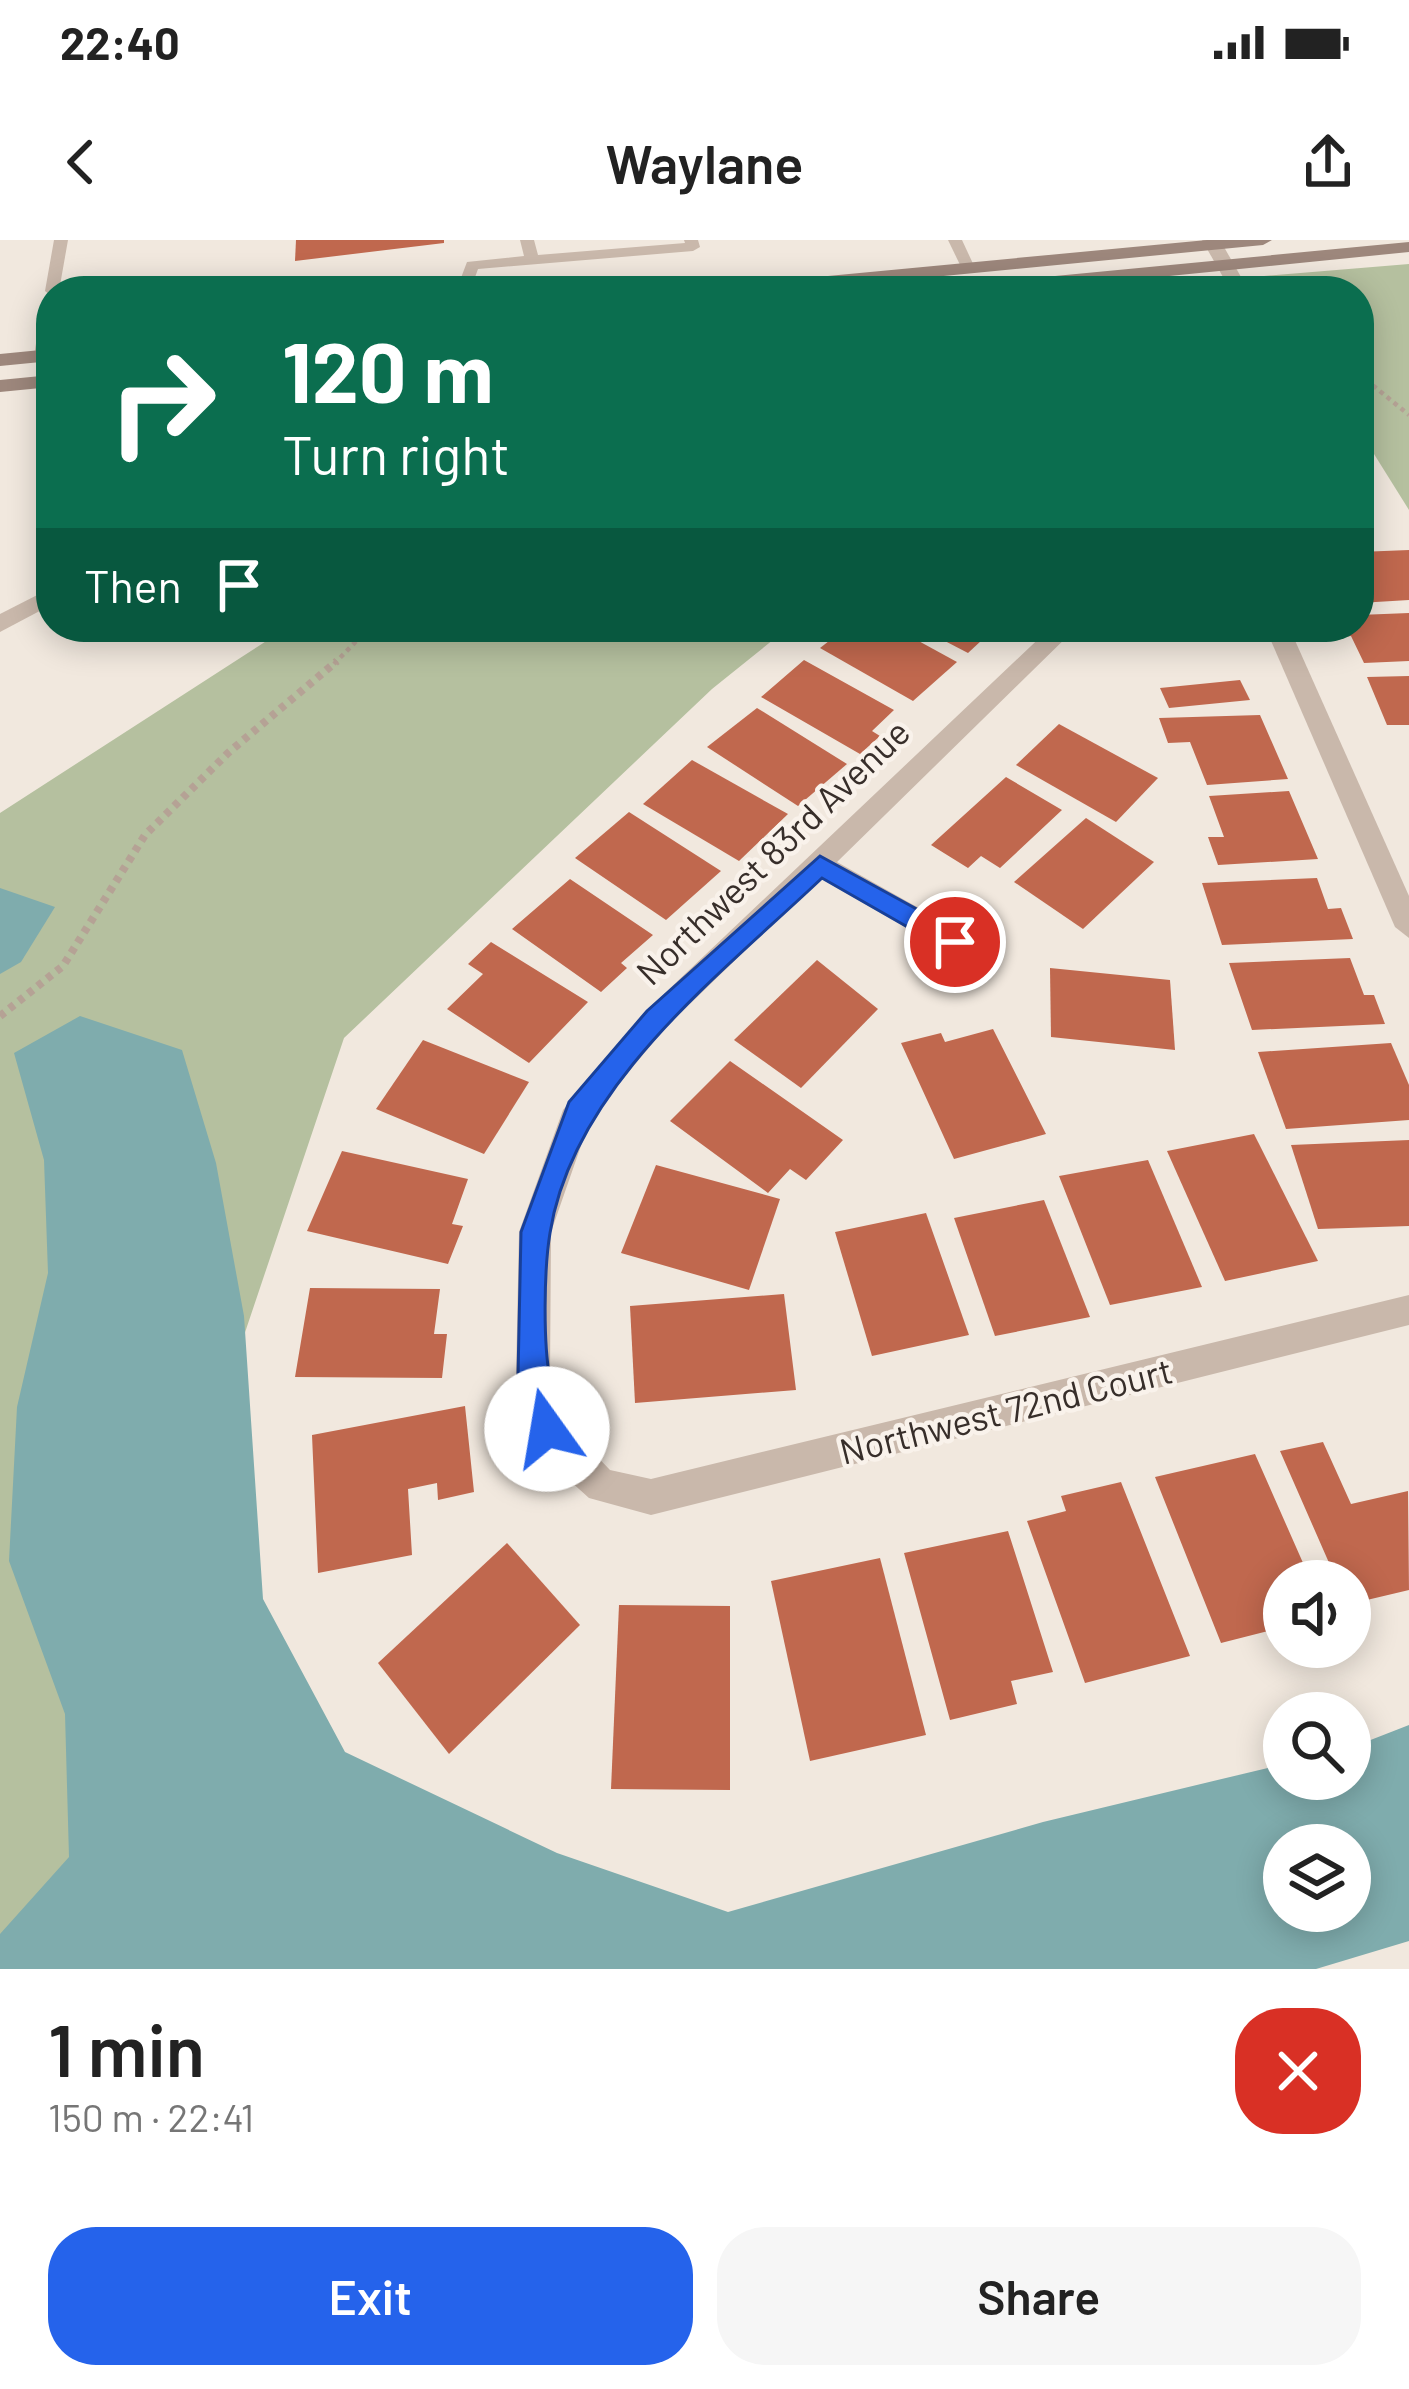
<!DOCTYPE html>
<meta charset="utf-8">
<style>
body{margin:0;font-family:Barlow,sans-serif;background:#f6f6f6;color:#222;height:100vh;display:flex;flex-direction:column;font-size:45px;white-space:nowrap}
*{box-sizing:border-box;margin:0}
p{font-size:39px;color:#767676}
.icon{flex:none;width:66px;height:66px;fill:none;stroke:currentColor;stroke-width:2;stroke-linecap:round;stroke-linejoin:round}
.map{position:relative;height:1729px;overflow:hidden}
.sheet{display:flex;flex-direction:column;background:#fff;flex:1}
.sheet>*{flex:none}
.guide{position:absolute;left:36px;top:36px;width:1338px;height:366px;border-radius:48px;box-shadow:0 6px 30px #0003;background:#0b6e4f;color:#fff;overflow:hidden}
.controls{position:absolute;left:1263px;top:1320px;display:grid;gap:24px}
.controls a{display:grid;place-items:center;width:108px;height:108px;border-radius:50%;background:#fff;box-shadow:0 6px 30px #0003;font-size:60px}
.pin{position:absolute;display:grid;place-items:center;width:102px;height:102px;color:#fff;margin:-51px;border:6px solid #fff;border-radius:50%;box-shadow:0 3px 12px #0007}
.me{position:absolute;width:132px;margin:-66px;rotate:347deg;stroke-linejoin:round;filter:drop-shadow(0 0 9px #0008)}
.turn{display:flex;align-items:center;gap:42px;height:252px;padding:0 48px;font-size:54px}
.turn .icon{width:156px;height:156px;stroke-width:2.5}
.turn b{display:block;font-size:84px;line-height:102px}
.then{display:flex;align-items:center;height:114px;padding:0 48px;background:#0003;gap:24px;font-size:45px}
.round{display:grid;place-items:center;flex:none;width:126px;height:126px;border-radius:48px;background:#f6f6f6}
.head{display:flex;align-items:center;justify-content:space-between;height:204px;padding:0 48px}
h1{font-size:72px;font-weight:600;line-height:90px}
.button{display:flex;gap:24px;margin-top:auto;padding:24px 48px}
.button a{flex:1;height:138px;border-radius:48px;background:#2563eb;color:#fff;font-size:48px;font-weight:600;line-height:138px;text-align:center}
.button a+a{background:#f6f6f6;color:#222}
.status{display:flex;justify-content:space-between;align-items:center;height:84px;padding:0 60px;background:#fff;direction:ltr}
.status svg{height:33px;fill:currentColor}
header{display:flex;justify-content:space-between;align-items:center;height:156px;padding:0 48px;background:#fff;font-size:54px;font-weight:600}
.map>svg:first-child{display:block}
.green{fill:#b5c09f}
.water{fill:#7facad;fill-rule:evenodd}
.building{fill:#c0684e}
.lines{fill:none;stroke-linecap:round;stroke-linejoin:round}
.path-far1{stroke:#b5a295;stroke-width:4.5;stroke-dasharray:4.5 4.5;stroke-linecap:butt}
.path{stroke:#b5a295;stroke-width:8;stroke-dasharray:6 6;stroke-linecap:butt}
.lane{fill:#c9b8ab;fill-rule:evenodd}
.street{fill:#c9b8ab;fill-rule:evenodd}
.secondary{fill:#9d877c;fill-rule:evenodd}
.route{fill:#2563eb;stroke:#184099;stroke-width:3}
.labels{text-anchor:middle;stroke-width:9;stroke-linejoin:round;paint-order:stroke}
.street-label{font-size:36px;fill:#372e2a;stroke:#f9f2eb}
</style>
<div class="status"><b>22:40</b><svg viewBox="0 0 49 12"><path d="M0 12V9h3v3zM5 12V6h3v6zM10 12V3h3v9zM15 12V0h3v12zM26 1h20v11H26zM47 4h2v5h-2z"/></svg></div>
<header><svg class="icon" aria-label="back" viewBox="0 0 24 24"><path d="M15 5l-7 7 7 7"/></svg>Waylane<svg class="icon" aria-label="share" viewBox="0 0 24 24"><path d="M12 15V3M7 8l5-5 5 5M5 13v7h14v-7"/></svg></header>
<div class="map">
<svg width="1409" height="1729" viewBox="0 0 1409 1729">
<rect width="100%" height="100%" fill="#f1e8de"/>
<g class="green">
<polygon points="1409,24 1409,270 1359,190 1359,51 1273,51 1264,36"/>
<polygon points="288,387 789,387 712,449 344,798 69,1616 242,1729 0,1729 0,573"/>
</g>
<g class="water">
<polygon points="0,648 55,667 21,722 0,734"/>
<path d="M80,776L182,810L216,923L244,1076L263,1359L345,1512L557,1613L728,1672L1043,1582L1284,1524V1539H1350V1508L1409,1485V1701L1316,1729H0V1694L69,1617L65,1474L9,1321L17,1167L48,1033L44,920L14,813ZM1284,1605H1350V1671H1284Z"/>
</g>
<g class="building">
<polygon points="296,0 444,0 444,3 295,21"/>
<polygon points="1409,310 1409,360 1359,363 1359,312"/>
<polygon points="1409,373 1409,421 1364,423 1351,396 1344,397 1339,387 1359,387 1359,375"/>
<polygon points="847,387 893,387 957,422 913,461 820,408"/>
<polygon points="918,387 996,387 968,413"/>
<polygon points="804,420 894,470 872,491 880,496 860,514 761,457"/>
<polygon points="1409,436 1409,485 1387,485 1367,437"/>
<polygon points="1240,440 1250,460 1169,468 1160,448"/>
<polygon points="757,468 847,524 798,566 707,507"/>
<polygon points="1260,475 1288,539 1207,545 1190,502 1168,503 1159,478"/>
<polygon points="1059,484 1158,538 1116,582 1016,525"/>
<polygon points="692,520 788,574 739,621 643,564"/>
<polygon points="1006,537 1062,570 1000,628 981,616 968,628 931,605"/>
<polygon points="1289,551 1318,619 1218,625 1208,597 1224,597 1209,556"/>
<polygon points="629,572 721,631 666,680 575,618"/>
<polygon points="1086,578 1154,622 1083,689 1014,642"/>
<polygon points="1317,638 1328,669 1341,668 1353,699 1222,705 1202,643"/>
<polygon points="570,639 653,695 621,723 627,728 601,752 512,689"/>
<polygon points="491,702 588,762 529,823 447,769 483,734 468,724"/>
<polygon points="1350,718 1364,755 1374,755 1385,784 1252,790 1229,723"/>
<polygon points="817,720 878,769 801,848 734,800"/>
<polygon points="1050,728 1170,740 1175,810 1051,797"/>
<polygon points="993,789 1046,894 954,919 901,803 941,793 945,802"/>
<polygon points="423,800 529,842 484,914 376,869"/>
<polygon points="1391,803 1409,845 1409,880 1286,889 1258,812"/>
<polygon points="730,821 843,900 806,940 790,929 768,953 670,881"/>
<polygon points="1254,894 1318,1021 1225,1041 1167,911"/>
<polygon points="1409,900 1409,986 1318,989 1291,905"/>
<polygon points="342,911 468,939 452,984 463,986 448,1024 307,991"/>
<polygon points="1148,920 1202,1047 1110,1065 1059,936"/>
<polygon points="656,925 780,959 749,1050 621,1013"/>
<polygon points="1044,960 1090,1077 995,1096 954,978"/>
<polygon points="926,973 969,1095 872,1116 835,992"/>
<polygon points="310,1048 440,1049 434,1094 447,1094 442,1138 295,1137"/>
<polygon points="784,1054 796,1150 635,1163 630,1066"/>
<polygon points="465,1166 474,1252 438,1260 437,1243 408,1249 412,1315 318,1333 312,1195"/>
<polygon points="1323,1202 1351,1264 1408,1251 1409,1350 1350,1364 1350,1341 1337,1341 1280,1211"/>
<polygon points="1255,1214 1311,1341 1284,1341 1284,1387 1221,1403 1155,1237"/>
<polygon points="1121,1242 1190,1416 1085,1443 1027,1281 1066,1271 1061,1256"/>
<polygon points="1008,1291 1053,1432 1011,1441 1017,1464 950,1480 904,1313"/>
<polygon points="507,1303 580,1385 449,1514 378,1423"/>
<polygon points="880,1318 926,1495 810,1521 771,1341"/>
<polygon points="619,1365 730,1366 730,1550 611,1549"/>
</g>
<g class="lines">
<g class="path-far1">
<polyline points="1359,134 1409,175"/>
<polyline points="334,424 370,387"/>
</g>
<polyline class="path" points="0,776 63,726 145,595 228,513 337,421"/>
<g class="lane">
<polygon points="54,0 68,0 59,51 51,51 50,116 42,121 34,116 43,59 50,55 45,51"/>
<polygon points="520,0 534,0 538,15 685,3 684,0 698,0 700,7 693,11 478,29 470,51 456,51 467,22 524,16"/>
<polygon points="948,0 962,0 975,28 973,31 963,31"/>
</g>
<g class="street">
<polygon points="1202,0 1220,0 1249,51 1231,51"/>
<polygon points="51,348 51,365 0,392 0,374"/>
<polygon points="1051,387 1077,387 837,622 965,694 969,702 965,710 945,710 820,638 666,787 591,877 551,992 550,1136 562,1180 610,1230 651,1239 1409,1055 1409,1085 651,1275 589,1258 559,1231 535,1201 516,1136 519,992 563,870 646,771"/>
<polygon points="1265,387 1289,387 1409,656 1409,698 1395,687"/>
</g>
<g class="secondary">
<polygon points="1207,0 1272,0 1263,5 790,51 723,51 732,45"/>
<polygon points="1409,2 1409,12 1019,51 953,51 962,45"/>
<polygon points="51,109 51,121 0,126 0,114"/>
<polygon points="51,135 51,147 0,152 0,140"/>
</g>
</g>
<path class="route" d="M820,616L964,695L967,702L964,709H946L822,638C720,735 573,846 550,993C544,1029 543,1103 550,1139C553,1159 567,1180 558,1200L547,1205L536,1200L518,1136L521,992L569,862L647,771Z"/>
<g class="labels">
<g class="street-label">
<text transform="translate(773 612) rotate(-44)" y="13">Northwest 83rd Avenue</text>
<text transform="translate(1006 1171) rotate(-14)" y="13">Northwest 72nd Court</text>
</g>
</g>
</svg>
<div class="controls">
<a><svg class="icon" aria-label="sound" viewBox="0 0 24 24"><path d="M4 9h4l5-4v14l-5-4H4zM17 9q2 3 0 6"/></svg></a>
<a><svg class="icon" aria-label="search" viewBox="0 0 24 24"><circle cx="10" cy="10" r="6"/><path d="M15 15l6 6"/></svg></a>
<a><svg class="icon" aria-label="layers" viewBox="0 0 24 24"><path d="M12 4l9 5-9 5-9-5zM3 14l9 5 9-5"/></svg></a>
</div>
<div class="pin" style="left:955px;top:702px;background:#d93025"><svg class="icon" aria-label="arrive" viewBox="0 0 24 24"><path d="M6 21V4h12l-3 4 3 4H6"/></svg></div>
<svg class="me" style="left:547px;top:1189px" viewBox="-20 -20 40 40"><circle r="19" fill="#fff"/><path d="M0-13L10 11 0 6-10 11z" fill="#2563eb"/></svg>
<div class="guide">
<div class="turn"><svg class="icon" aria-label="right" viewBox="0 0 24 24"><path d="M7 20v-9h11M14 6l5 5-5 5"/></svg><div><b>120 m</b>Turn right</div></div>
<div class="then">Then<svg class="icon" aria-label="arrive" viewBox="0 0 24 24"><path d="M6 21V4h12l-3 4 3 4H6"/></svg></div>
</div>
</div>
<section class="sheet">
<div class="head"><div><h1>1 min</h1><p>150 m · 22:41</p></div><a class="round" style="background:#d93025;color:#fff"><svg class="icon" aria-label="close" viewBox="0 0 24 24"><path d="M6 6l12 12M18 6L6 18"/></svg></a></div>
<div class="button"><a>Exit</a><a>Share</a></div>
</section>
